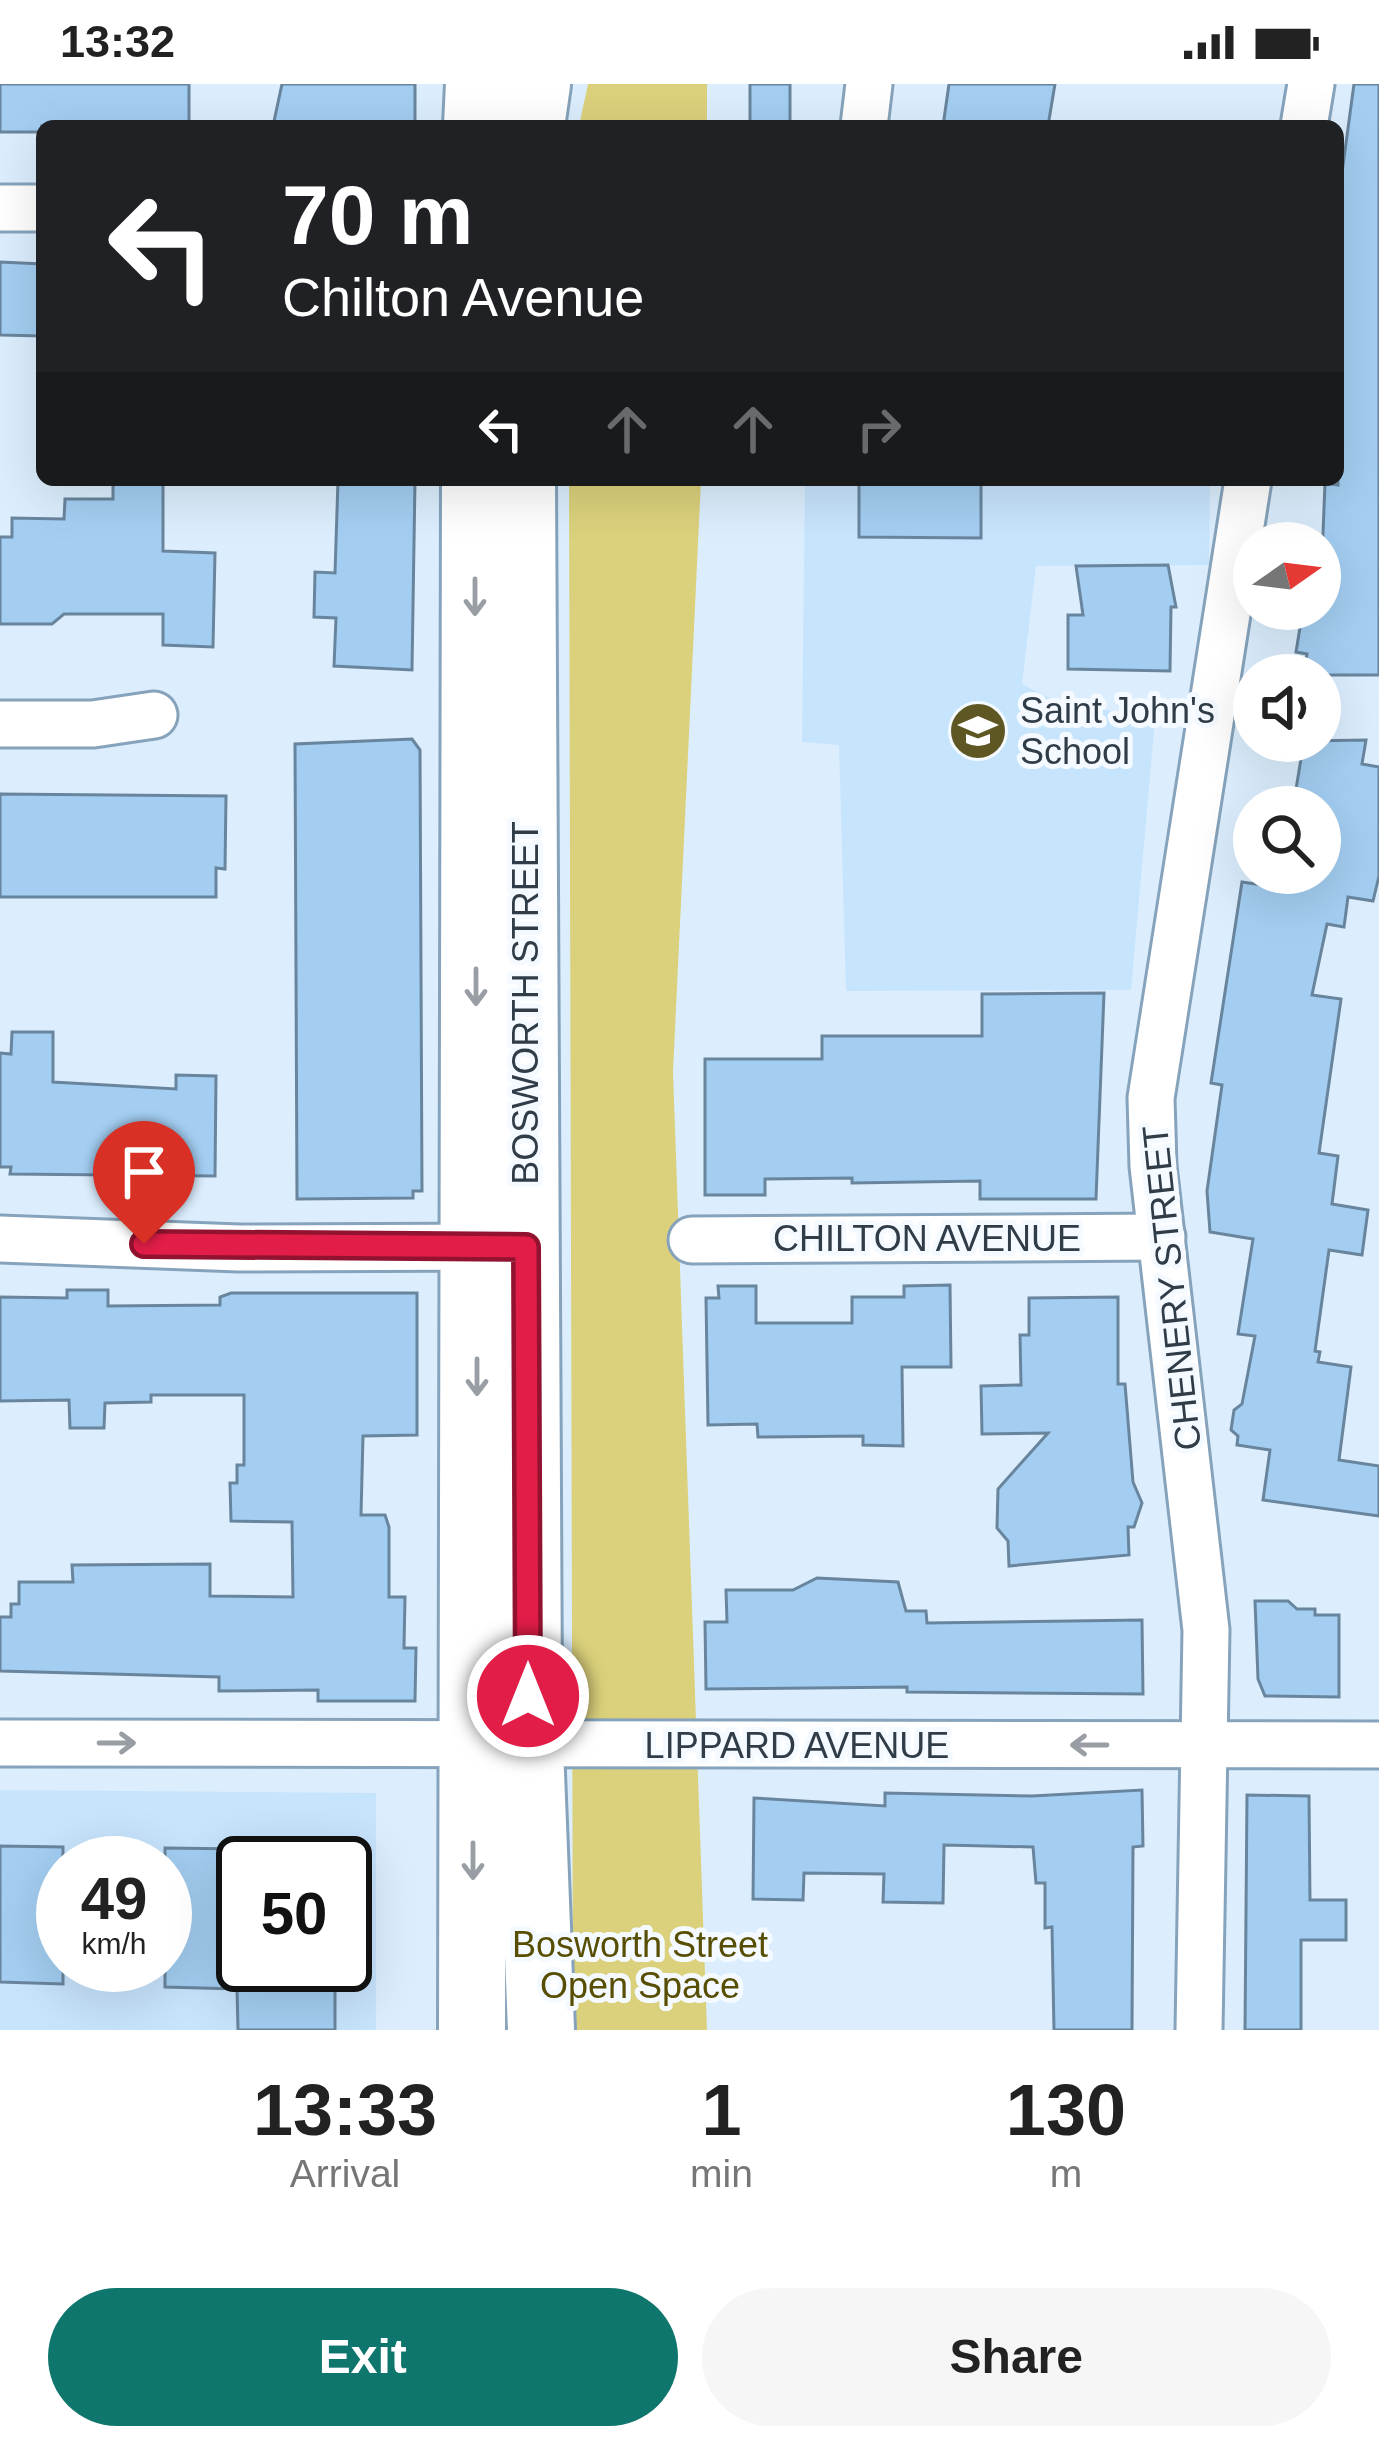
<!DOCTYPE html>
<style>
body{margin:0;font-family:Arial,sans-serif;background:#f6f6f6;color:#222;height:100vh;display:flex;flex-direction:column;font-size:45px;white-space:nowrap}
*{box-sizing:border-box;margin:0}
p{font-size:39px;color:#767676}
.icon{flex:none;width:66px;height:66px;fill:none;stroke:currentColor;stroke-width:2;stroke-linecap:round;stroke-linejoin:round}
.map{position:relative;height:1946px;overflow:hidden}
.drawer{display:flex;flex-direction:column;background:#fff;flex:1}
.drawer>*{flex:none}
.top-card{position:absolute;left:36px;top:36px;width:1308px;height:366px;border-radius:18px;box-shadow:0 12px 48px #0002;background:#202124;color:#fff;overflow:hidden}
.needle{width:78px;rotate:76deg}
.tools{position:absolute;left:1233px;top:438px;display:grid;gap:24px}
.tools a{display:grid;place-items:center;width:108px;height:108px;border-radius:50%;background:#fff;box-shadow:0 12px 48px #0002;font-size:60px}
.speed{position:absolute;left:36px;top:1752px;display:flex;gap:24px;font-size:60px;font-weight:700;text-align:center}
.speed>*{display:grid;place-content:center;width:156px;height:156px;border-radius:50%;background:#fff;box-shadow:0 12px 48px #0002;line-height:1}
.speed small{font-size:30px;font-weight:400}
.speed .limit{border:6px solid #111;border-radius:18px;background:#fff;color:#111}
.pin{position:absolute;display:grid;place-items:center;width:102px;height:102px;color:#fff;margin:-123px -51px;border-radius:50% 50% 50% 0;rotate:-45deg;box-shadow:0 0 12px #0007}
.pin .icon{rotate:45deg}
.me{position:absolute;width:132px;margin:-66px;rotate:0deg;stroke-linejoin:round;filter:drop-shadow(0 0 9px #0008)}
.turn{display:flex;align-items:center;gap:42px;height:252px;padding:0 48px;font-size:54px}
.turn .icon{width:156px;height:156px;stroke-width:2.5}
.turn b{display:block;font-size:84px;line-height:102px}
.lanes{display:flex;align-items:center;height:114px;padding:0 48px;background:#0003;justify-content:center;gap:60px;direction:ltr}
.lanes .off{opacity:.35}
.eta{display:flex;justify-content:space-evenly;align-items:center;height:204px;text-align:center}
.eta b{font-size:72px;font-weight:700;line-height:84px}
.action{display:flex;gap:24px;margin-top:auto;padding:24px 48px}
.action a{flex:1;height:138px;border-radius:72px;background:#0f766e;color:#fff;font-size:48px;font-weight:700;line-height:138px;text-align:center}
.action a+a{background:#f6f6f6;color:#222}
.status{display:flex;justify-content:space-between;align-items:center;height:84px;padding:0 60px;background:#fff;direction:ltr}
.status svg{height:33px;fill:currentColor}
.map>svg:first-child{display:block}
.built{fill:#c7e4fd;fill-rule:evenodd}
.green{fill:#dbd17c}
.building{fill:#a3cef2;stroke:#69859d;stroke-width:3}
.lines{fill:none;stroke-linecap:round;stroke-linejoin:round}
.street-casing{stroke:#86a3bb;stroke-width:51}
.secondary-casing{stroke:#86a3bb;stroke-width:72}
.street{stroke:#fff;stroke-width:45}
.secondary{stroke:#fff;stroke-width:66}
.oneway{stroke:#989ea3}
.route-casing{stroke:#92132f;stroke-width:30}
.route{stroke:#e11d48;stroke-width:21}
.labels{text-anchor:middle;stroke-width:10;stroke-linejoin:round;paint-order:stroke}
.poi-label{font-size:36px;fill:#303c47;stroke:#f4faff;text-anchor:start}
.street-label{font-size:36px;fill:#303c47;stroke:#f4faff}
.park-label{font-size:36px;fill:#574e04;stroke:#f4faff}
</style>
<div class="status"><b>13:32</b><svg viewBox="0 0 49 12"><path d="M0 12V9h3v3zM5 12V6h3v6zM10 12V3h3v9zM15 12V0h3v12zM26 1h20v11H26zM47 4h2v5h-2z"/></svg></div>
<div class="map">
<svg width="1379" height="1946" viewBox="0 0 1379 1946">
<rect width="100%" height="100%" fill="#dceefe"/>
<g class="built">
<polygon points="805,396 1210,396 1209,481 1036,482 1022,600 1052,615 1155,636 1131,906 846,907 839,661 802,658"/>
<path d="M0,1706L376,1709V1946H0ZM63,1779H165V1881H63ZM243,1779H345V1881H243Z"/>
</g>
<g class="green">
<polygon points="588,0 707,0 707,42 579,42"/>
<polygon points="569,396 701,396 673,988 707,1946 573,1946"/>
</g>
<g class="building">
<polygon points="0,0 189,0 189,42 42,42 42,48 0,48"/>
<polygon points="282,0 415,0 415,42 273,42"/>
<rect x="750" y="0" width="40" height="42"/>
<polygon points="949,0 1055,0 1048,42 943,42"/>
<polygon points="1354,0 1379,0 1379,591 1304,591 1307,570 1296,568 1303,525 1320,525 1325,399 1338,401 1338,118"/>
<polygon points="0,178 42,180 42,252 0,251"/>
<polygon points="113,396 163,396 163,467 215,469 213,563 163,561 163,530 64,530 52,540 0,540 0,453 12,453 12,434 64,435 65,415 113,415"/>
<polygon points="338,396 415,396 412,586 334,582 336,534 314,533 315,488 335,489"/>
<polygon points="859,396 981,396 981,454 859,453"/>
<polygon points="1168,481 1176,523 1171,523 1170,587 1068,585 1068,531 1083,531 1076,482"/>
<polygon points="412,655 420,666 422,1107 413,1107 413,1114 297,1115 295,660"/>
<polygon points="1366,656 1362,680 1379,683 1379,792 1373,817 1348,813 1344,843 1327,840 1312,911 1341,915 1319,1069 1338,1072 1332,1120 1368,1126 1362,1171 1329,1166 1315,1267 1320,1268 1318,1278 1351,1283 1339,1376 1379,1382 1379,1432 1263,1416 1270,1366 1237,1361 1238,1352 1231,1346 1234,1326 1242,1320 1255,1252 1238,1250 1253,1155 1210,1148 1207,1107 1222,1001 1211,999 1242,798 1282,804 1284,789 1320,789 1320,723 1293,723 1304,657"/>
<polygon points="0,710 226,712 225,785 216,784 216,813 0,813"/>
<polygon points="1104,909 1096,1115 980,1115 980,1097 852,1099 852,1094 765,1095 765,1111 705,1111 705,975 822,975 822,952 982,952 982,910"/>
<polygon points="12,948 53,948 53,998 176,1005 176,991 216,992 215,1092 10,1090 11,1083 0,1083 0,969 11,970"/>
<polygon points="950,1201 951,1283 902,1283 903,1362 863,1361 863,1352 758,1353 757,1340 708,1341 706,1214 719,1214 718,1202 756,1202 756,1239 852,1239 852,1213 904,1213 904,1202"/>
<polygon points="67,1206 108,1206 108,1222 220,1221 220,1213 231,1209 417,1209 417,1351 363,1352 361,1431 385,1431 389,1443 389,1513 405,1513 404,1564 416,1564 415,1617 318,1617 318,1606 219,1607 219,1593 0,1587 0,1533 11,1533 11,1520 19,1520 19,1498 73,1498 72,1481 210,1480 210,1512 293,1513 292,1438 231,1437 230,1399 237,1399 237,1381 244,1381 244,1311 151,1311 151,1318 105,1319 104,1344 70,1344 69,1316 0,1317 0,1213 67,1214"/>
<polygon points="1118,1213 1118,1300 1125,1300 1133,1398 1142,1419 1134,1443 1128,1443 1129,1471 1009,1482 1008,1457 997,1444 998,1405 1048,1349 982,1350 981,1302 1021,1301 1020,1251 1029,1251 1029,1214"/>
<polygon points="817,1494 898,1498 906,1527 926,1527 927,1539 1142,1536 1143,1610 907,1608 907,1603 706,1605 705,1538 727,1538 726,1506 793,1506"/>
<polygon points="1255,1517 1288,1517 1297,1525 1315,1525 1315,1531 1339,1531 1339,1613 1265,1612 1258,1595"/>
<polygon points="1142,1706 1143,1762 1133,1763 1132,1946 1054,1946 1052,1843 1045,1844 1045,1799 1036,1799 1033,1763 944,1761 943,1819 883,1818 884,1790 804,1789 803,1816 753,1815 754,1714 885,1722 885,1709 1032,1712"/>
<polygon points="1247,1711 1309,1712 1310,1816 1346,1816 1346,1856 1301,1856 1301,1946 1245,1946"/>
<polygon points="0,1762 63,1763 63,1900 0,1898"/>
<polygon points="165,1764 243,1765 243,1881 335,1881 335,1946 238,1946 237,1905 165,1903"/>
</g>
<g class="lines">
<g class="street-casing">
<g id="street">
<polyline points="864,42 869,0"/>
<polyline points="1304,42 1311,0"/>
<polyline points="0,124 42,124"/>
<polyline points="0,640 93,640 154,631"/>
<polyline points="0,1155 239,1164 500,1163"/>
<polyline points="692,1156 1162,1153"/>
<polyline points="0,1659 1379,1661"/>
<polyline points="1199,1946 1206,1546 1153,1082 1151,1014 1248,396"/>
</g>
</g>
<g class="secondary-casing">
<g id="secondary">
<polyline points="477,42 479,0"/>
<polyline points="531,42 537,0"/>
<polyline points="522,396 528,1612 541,1946"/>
<polyline points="472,1946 475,396"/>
</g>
</g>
<use href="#street" class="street"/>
<use href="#secondary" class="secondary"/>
</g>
<defs><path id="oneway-shaft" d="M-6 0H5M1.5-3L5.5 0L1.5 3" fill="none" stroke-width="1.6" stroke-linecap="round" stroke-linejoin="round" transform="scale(3)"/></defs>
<g class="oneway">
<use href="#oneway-shaft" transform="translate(475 513) rotate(90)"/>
<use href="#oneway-shaft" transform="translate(476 903) rotate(90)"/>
<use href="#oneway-shaft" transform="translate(477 1293) rotate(90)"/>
<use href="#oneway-shaft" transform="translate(117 1659)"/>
<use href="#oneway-shaft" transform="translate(1089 1661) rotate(-180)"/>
<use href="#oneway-shaft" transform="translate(473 1777) rotate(90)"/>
</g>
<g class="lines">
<g class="route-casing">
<polyline id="route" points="144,1160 526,1163 528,1612"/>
</g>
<use href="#route" class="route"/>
</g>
<defs>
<g id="school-disc" transform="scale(3)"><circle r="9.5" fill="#5e5724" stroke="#f4faff"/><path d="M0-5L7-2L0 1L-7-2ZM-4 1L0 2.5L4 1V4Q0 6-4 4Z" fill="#fff"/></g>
</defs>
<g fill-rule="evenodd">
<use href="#school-disc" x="978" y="647"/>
</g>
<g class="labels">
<g class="poi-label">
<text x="1020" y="639">Saint John's<tspan x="1020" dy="41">School</tspan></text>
</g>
<g class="street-label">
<text transform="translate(525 919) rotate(-90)" y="13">BOSWORTH STREET</text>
<text x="927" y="1167">CHILTON AVENUE</text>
<text transform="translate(1171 1204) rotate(-96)" y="13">CHENERY STREET</text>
<text x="797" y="1674">LIPPARD AVENUE</text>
</g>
<g class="park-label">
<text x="640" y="1873">Bosworth Street<tspan x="640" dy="41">Open Space</tspan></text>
</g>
</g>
</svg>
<div class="tools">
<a><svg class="needle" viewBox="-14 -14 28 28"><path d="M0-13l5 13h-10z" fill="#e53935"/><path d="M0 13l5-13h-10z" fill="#767676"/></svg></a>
<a><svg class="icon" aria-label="sound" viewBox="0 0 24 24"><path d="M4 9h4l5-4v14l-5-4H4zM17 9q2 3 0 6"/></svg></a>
<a><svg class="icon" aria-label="search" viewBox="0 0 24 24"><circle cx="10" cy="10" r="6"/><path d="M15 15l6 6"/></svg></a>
</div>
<div class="speed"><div>49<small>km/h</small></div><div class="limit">50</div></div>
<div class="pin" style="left:144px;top:1160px;background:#d93025"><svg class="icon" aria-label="arrive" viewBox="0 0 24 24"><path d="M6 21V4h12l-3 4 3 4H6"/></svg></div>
<svg class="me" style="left:528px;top:1612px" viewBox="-20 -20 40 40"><circle r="17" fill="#e11d48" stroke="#fff" stroke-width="3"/><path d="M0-11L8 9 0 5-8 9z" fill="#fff"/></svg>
<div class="top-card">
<div class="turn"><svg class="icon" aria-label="left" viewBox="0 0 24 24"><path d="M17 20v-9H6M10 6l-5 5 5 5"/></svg><div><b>70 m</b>Chilton Avenue</div></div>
<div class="lanes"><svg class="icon" aria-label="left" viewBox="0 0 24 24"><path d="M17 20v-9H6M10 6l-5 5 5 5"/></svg><svg class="icon off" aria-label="ahead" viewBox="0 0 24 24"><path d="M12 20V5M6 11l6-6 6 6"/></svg><svg class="icon off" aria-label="ahead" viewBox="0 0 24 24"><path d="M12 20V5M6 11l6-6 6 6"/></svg><svg class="icon off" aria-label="right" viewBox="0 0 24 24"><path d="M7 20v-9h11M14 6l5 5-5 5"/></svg></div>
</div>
</div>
<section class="drawer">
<div class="eta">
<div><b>13:33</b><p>Arrival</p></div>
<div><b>1</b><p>min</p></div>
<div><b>130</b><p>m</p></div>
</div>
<div class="action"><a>Exit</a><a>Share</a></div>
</section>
